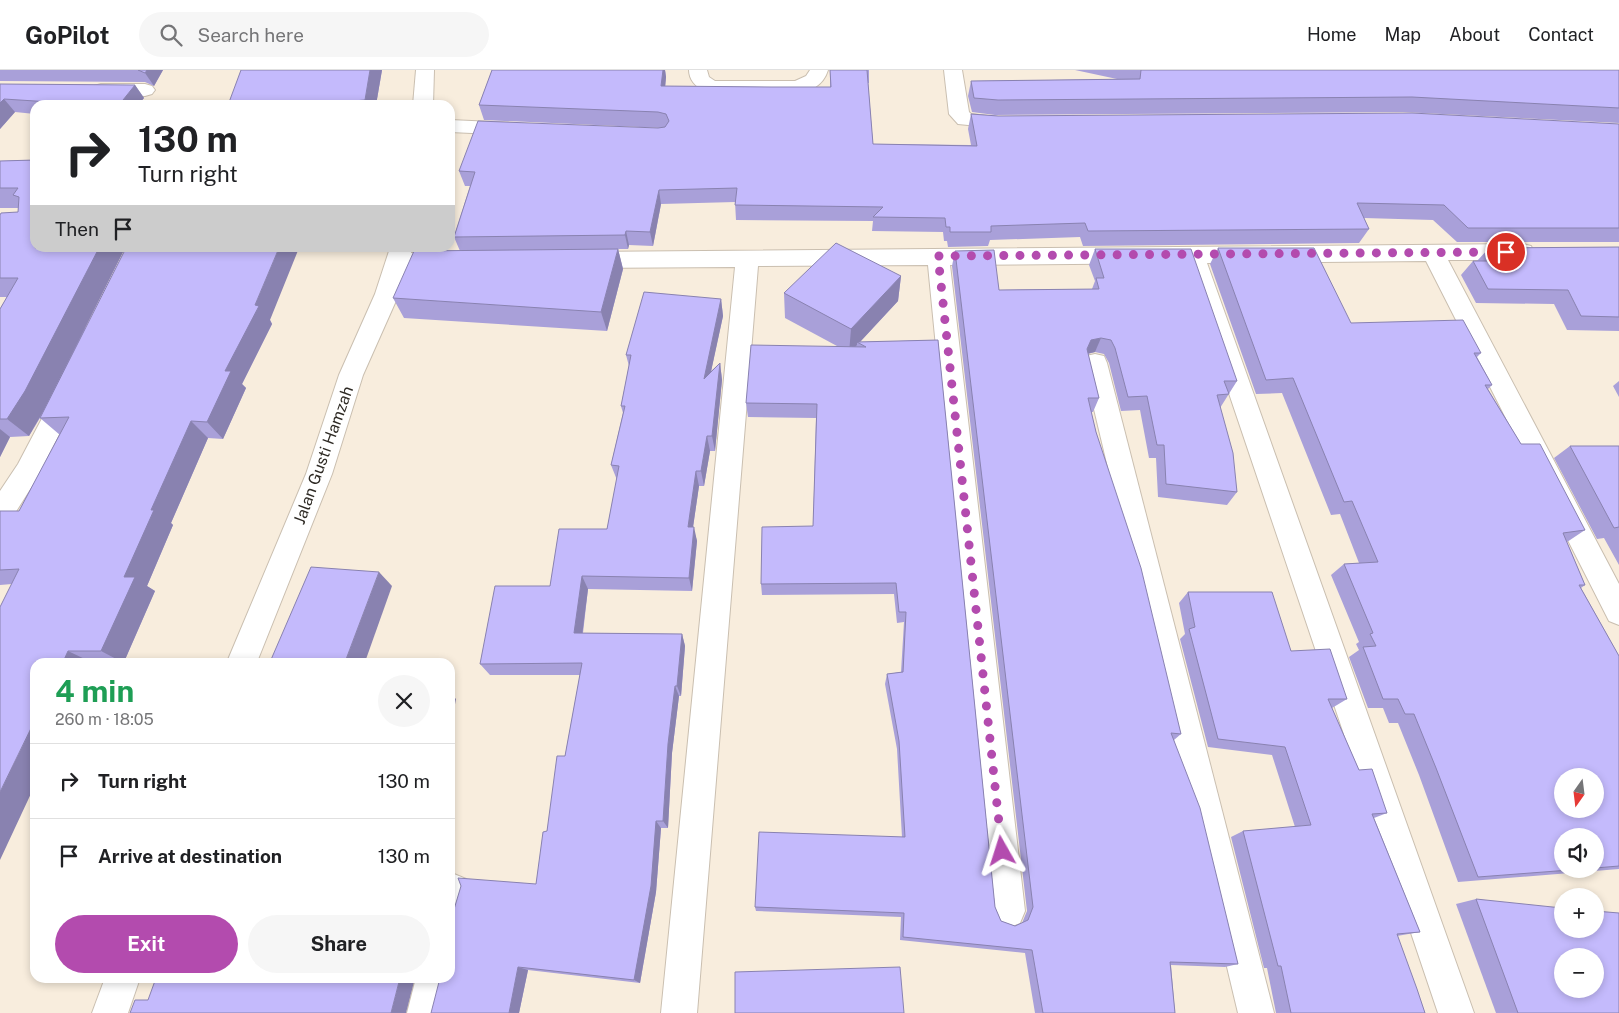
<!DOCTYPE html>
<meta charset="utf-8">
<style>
body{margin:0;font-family:"Public Sans",sans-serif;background:#f6f6f6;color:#202124;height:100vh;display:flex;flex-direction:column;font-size:19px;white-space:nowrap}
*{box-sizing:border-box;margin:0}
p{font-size:16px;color:#757577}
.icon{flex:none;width:28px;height:28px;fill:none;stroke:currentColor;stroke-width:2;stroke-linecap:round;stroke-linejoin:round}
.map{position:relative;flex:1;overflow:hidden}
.side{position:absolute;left:30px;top:588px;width:425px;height:325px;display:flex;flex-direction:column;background:#fff;border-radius:15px;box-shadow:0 2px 8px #0003}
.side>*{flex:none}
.guide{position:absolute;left:30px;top:30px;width:425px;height:152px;border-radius:15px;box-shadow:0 2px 8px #0003;background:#fff;color:#202124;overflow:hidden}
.needle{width:32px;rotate:194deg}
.buttons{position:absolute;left:1554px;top:698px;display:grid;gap:10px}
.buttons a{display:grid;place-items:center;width:50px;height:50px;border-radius:50%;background:#fff;box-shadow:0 2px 8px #0003;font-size:25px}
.pin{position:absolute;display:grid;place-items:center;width:42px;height:42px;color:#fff;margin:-21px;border:2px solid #fff;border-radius:50%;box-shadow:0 1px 5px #0007}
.me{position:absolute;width:55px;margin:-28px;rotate:354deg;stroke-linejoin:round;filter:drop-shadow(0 0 4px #0008)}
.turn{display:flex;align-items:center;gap:18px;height:105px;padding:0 25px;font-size:22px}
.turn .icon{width:65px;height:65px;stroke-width:2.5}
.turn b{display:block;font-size:35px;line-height:42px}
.then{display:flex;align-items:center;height:48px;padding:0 25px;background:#0003;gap:10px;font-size:19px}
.round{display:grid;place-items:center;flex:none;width:52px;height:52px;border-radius:26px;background:#f6f6f6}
.head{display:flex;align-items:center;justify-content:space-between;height:85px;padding:0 25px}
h1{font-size:30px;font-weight:700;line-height:38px;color:#1e9e55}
.primary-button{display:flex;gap:10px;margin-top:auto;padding:10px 25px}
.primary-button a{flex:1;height:58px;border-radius:30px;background:#b34bae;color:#fff;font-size:20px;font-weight:700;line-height:58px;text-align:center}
.primary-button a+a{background:#f6f6f6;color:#202124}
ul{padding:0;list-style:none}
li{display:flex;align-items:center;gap:15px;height:75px;padding:0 25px;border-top:1px solid #e0e0e0}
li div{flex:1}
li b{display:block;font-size:19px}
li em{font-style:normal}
header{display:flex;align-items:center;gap:30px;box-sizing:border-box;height:70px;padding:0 25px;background:#fff;border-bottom:1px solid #e0e0e0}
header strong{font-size:24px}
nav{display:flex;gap:28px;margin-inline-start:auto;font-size:18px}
.search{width:350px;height:45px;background:#f6f6f6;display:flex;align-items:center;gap:12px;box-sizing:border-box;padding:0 18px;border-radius:28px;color:#757577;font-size:19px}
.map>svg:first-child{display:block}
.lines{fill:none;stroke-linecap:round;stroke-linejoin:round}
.minor-casing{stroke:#cabfb0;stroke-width:2}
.minor{fill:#fff;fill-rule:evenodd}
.wall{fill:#a9a0d9;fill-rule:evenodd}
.shaded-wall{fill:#8982b0}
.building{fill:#c4bafc;stroke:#8982b0;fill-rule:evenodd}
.route{stroke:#b34bae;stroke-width:9;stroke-dasharray:0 16.2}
.labels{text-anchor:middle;stroke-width:4.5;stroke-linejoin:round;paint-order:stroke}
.street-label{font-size:16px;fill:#2e2a24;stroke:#fff}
</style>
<header>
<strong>GoPilot</strong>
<div class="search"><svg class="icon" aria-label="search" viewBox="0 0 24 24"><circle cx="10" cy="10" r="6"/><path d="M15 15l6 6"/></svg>Search here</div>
<nav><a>Home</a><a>Map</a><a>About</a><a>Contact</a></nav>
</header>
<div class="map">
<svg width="1619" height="943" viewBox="0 0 1619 943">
<rect width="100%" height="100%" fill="#f8eddd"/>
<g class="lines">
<g class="minor-casing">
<g id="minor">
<polygon points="416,0 434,0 433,35 413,35"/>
<path d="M689,0H707L709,7L715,11H795L806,6L810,0H828C826,7 821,14 814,18C800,25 718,27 704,20C695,17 689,9 689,0Z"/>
<polygon points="944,0 962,0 969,42 971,44 1015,49 1018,53 1015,57 1008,59 958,54 949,44"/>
<polygon points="101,14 145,14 152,16 155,20 152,24 145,26 94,24 91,20 94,16"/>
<polygon points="450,50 514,53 521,55 524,59 521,63 514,65 450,62"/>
<polygon points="1523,174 1531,176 1534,182 1531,188 1523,190 1448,190 1619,514 1619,555 1609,551 1426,191 1207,193 1474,943 1438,943 1185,193 950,195 1025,841 1020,853 1008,858 996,853 991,841 928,195 758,196 697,943 661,943 735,197 583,198 575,196 572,190 575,184 583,182"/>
<polygon points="390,178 412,178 411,183 448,183 456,185 459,191 456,197 448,199 406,199 399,224 363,305 332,404 257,592 227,592 306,404 339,305 375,224"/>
<polygon points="1095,284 1104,286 1107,293 1274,943 1238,943 1083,293 1086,286"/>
<polygon points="68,313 77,316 80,323 36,410 10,451 0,454 0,421 18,394 59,316"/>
<polygon points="454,804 466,809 471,821 462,850 450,855 450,806"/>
<polygon points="450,906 451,908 443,943 407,943 416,908"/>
<polygon points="105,908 140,908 128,943 92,943"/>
</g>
</g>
<use href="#minor" class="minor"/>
</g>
<g class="wall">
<polygon points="0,0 163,0 154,16 145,12 0,11"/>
<polygon points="382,0 376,35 228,35"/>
<polygon points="492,0 665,0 666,7 665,16 771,17 830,17 830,0 869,0 869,13 868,13 873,74 971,75 968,59 971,44 998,46 1619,54 1619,172 1457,172 1433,150 1364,148 1369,159 1359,173 1083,176 1080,167 990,170 988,176 948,177 947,171 944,171 943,162 872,161 873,151 736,150 735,132 661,134 653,176 629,175 628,179 618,179 623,199 607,261 404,248 393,228 460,181 454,167 470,116 465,116 459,101 662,58 484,50 479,35"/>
<polygon points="1075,0 1619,0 1619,53 1403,42 995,45 972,42 968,26 971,11 1117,9"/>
<polygon points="0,14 135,15 144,28 138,35 35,35 35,44 15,42 0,59"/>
<polygon points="35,90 35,178 125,178 85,258 270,250 272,254 242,314 246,318 223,369 208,368 171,453 173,455 147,516 155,521 124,592 35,592 12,514 0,515 0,441 19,441 60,365 40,348 29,366 10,367 0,387 0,239 7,227 0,227 0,145 18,142 18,138 0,138 0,91"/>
<polygon points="1619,177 1619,261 1567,260 1554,234 1476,233 1461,205 1473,191 1477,191 1489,178"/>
<path d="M1218,178L1351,253L1481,283L1477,287L1492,315L1488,319L1521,374L1585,460L1567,472L1585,515L1581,518L1619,586V799L1458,812L1419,705L1398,653H1389L1383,638H1368L1349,587L1359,580L1356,574L1359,572L1331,505L1344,494L1359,493L1340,444L1331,445L1282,323L1256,324L1210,194ZM1595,766V799H1562Z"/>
<polygon points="1095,179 1237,311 1220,338 1237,422 1227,435 1158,427 1156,388 1149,388 1140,340 1121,341 1109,293 1104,284 1095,282 1088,284 1099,328 1093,342 1091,342 1096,362 1181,664 1174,670 1238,894 1225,897 1171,895 1175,943 1035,943 1025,883 900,870 901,847 756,841 755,837 902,767 897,679 885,614 887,604 901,602 904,552 897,553 894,524 762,525 761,514 813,456 816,348 748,347 746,333 837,276 785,248 784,223 901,206 898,231 860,272 938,270 995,837 1001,851 1015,856 1022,853 1027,841 952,196 955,181 999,220 1092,219 1095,211 1089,195"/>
<polygon points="721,229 723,246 711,301 720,293 722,310 715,381 710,381 704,416 699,416 693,457 697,471 692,521 588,519 583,563 682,564 685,576 681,626 679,626 672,683 668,758 661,758 656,822 640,913 528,900 519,943 431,943 536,814 547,761 565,686 580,605 490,605 480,594 550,516 607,459 617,410 611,395 623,343 621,336 629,296 626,285"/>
<polygon points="1619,311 1619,327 1613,316"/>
<polygon points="1570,376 1619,376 1619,495 1604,468 1597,469 1554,388"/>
<polygon points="1188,522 1291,581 1347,629 1332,638 1359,700 1387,743 1374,748 1420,862 1397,866 1425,943 1276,943 1267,898 1264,898 1231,767 1243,761 1295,757 1272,685 1208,677 1180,569 1185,564 1179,533"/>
<polygon points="1476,829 1619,943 1496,943 1456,834"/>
</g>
<g class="shaded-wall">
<polygon points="147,0 163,0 154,16 145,3"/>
<polygon points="370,0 382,0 376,35 367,35 365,30"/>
<polygon points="663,0 665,0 666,7 664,31 661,16"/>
<polygon points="135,15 144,28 138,35 119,35"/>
<polygon points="4,29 15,42 0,59 0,33"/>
<polygon points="659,120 661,134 653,176 650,162"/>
<polygon points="626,161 629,175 628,179 625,165"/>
<polygon points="99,178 125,178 45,338 29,366 7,349"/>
<polygon points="279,178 299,178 270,250 272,254 242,314 246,318 223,369 207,352 225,301 255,235"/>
<polygon points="618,179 623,199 607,261 601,242"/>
<polygon points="901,206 898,231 859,273 857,272 857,275 849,283 851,259"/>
<polygon points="721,229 723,246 706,325 704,309"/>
<polygon points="1101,268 1095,282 1086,284 1087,279 1091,270"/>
<polygon points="720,293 722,310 715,381 712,366"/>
<polygon points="191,351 208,368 171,453 173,455 147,516 155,521 124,592 122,592 101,581 124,507 151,440"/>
<polygon points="0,359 10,367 0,387"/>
<polygon points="707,366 710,381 704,416 701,401"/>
<polygon points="696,401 699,416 691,471 688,457"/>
<polygon points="694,457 697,471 692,521 689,508"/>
<polygon points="379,502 392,516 365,592 345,592"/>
<polygon points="582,506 588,519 581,574 574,563"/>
<polygon points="682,564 685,576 681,626 677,616"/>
<polygon points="68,581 91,592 63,592"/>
<polygon points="675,616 679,626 672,683 668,758 663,751 668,674"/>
<polygon points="450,623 456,629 450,660"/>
<polygon points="35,650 35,715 0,790 0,722"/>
<polygon points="656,751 661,758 656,822 640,913 634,910"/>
<polygon points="518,897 528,900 519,943 509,943"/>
<polygon points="400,908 415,908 406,943 391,943"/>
</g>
<g class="building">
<polygon points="138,0 147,0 145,3"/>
<polygon points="241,0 370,0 365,30 330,33 329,35 228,35"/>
<polygon points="492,0 663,0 661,16 771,17 831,17 830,0 867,0 873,74 977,76 971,44 998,46 1412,43 1619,54 1619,158 1468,158 1444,135 1357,133 1369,159 1088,161 1085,153 991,156 991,162 950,162 950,157 946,157 945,148 873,147 883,137 735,135 737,118 659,120 650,162 626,161 625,165 454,167 475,102 459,101 478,51 658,58 665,57 669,51 666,44 658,42 479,35"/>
<polygon points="1141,0 1619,0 1619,38 1412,27 998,30 974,28 971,11 1140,9"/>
<polygon points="0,14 135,15 119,35 97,35 4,29 0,33"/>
<polygon points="35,90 35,178 99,178 25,321 7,349 0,349 0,239 18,208 0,208 0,145 1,143 18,142 19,127 13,125 18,118 0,118 0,91"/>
<polygon points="836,173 901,206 851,259 784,223"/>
<polygon points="1619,177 1619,247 1581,246 1568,220 1488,219 1473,191 1503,191 1489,178"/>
<polygon points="126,178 279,178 255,235 259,236 225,301 231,301 207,352 191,351 151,440 154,440 124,507 135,507 101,581 68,581 63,592 35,592 35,650 0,722 0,537 19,499 0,500 0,441 19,441 69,347 40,348"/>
<path d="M1218,178H1314L1351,253L1463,250L1481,283H1474L1492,315H1485L1521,374H1540L1585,460L1563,463L1585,515H1579L1619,586V796L1595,798V766H1562V799H1583L1478,807L1436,698L1414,644H1405L1398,629H1383L1363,577L1376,576L1370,564L1373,563L1344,494L1378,492L1352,431L1344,432L1293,308L1266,310ZM1562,706H1595V739H1562Z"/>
<polygon points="618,179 601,242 393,228 414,181"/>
<polygon points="1095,179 1191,179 1237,311 1224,311 1229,324 1217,325 1233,383 1237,422 1166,414 1164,375 1157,375 1147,326 1128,327 1115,278 1111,270 1101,268 1091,270 1087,279 1099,328 1088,328 1096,362 1141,498 1181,664 1171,663 1200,738 1238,894 1170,892 1175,943 1043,943 1032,880 903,867 904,843 755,837 759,762 905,767 899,671 887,604 903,602 906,542 899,542 896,513 761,514 762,457 813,456 817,334 746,333 751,275 866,277 857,272 938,270 995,837 1001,851 1015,856 1028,850 1033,837 955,181 994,180 999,220 1099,219 1096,208 1104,208"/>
<polygon points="644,222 721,229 704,309 720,293 712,366 707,366 701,401 696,401 688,457 694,457 689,508 582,506 574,563 682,564 677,616 675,616 668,674 663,751 656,751 651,816 634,910 518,897 509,943 431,943 440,908 450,908 450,847 452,846 461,816 458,808 536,814 543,762 547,761 557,686 565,686 582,593 480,594 495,516 550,516 559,459 607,459 619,396 611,395 625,336 621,336 631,285 626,285"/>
<polygon points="1570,376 1619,376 1619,457 1614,458"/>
<polygon points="311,497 379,502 345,592 270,592"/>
<polygon points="1188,522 1272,522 1291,581 1330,579 1347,629 1328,629 1359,700 1372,699 1387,743 1372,744 1420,862 1397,864 1417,919 1425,943 1291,943 1281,896 1278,896 1243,761 1311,755 1285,677 1218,669 1189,559 1195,557"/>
<path d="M1476,829L1562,838V859H1595V841L1619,843V943H1518ZM1562,886H1595V919H1562Z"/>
<polygon points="900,897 904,943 735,943 735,902"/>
<polygon points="156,908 400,908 391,943 397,943 130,943 135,930 148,930"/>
</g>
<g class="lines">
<polyline class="route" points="1002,781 938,186 1506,182"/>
</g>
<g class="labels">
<g class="street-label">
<text transform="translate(323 385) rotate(-70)" y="6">Jalan Gusti Hamzah</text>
</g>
</g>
</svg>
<div class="buttons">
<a><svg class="needle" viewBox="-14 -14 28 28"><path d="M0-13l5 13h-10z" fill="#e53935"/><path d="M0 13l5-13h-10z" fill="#757577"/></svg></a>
<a><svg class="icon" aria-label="sound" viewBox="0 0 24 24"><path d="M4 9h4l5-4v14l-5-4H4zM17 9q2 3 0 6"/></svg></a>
<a>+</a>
<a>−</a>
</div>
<div class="pin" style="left:1506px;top:182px;background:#d93025"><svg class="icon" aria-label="arrive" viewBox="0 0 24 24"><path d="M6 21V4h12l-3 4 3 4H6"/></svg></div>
<svg class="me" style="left:1002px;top:781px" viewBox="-20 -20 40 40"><path d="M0-17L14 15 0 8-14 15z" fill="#b34bae" stroke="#fff" stroke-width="4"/></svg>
<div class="guide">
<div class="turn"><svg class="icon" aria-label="right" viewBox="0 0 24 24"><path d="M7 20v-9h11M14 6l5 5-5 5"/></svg><div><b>130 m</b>Turn right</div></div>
<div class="then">Then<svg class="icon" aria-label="arrive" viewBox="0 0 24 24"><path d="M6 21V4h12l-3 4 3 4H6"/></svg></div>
</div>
<section class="side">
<div class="head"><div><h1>4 min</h1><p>260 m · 18:05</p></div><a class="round"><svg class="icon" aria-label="close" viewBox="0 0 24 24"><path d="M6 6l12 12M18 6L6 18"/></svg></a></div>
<ul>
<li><svg class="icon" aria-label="right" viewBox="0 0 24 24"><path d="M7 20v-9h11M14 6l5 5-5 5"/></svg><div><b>Turn right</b></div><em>130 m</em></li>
<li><svg class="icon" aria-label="arrive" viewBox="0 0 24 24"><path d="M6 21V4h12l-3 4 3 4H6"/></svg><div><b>Arrive at destination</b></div><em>130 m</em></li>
</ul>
<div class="primary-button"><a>Exit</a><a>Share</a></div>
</section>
</div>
